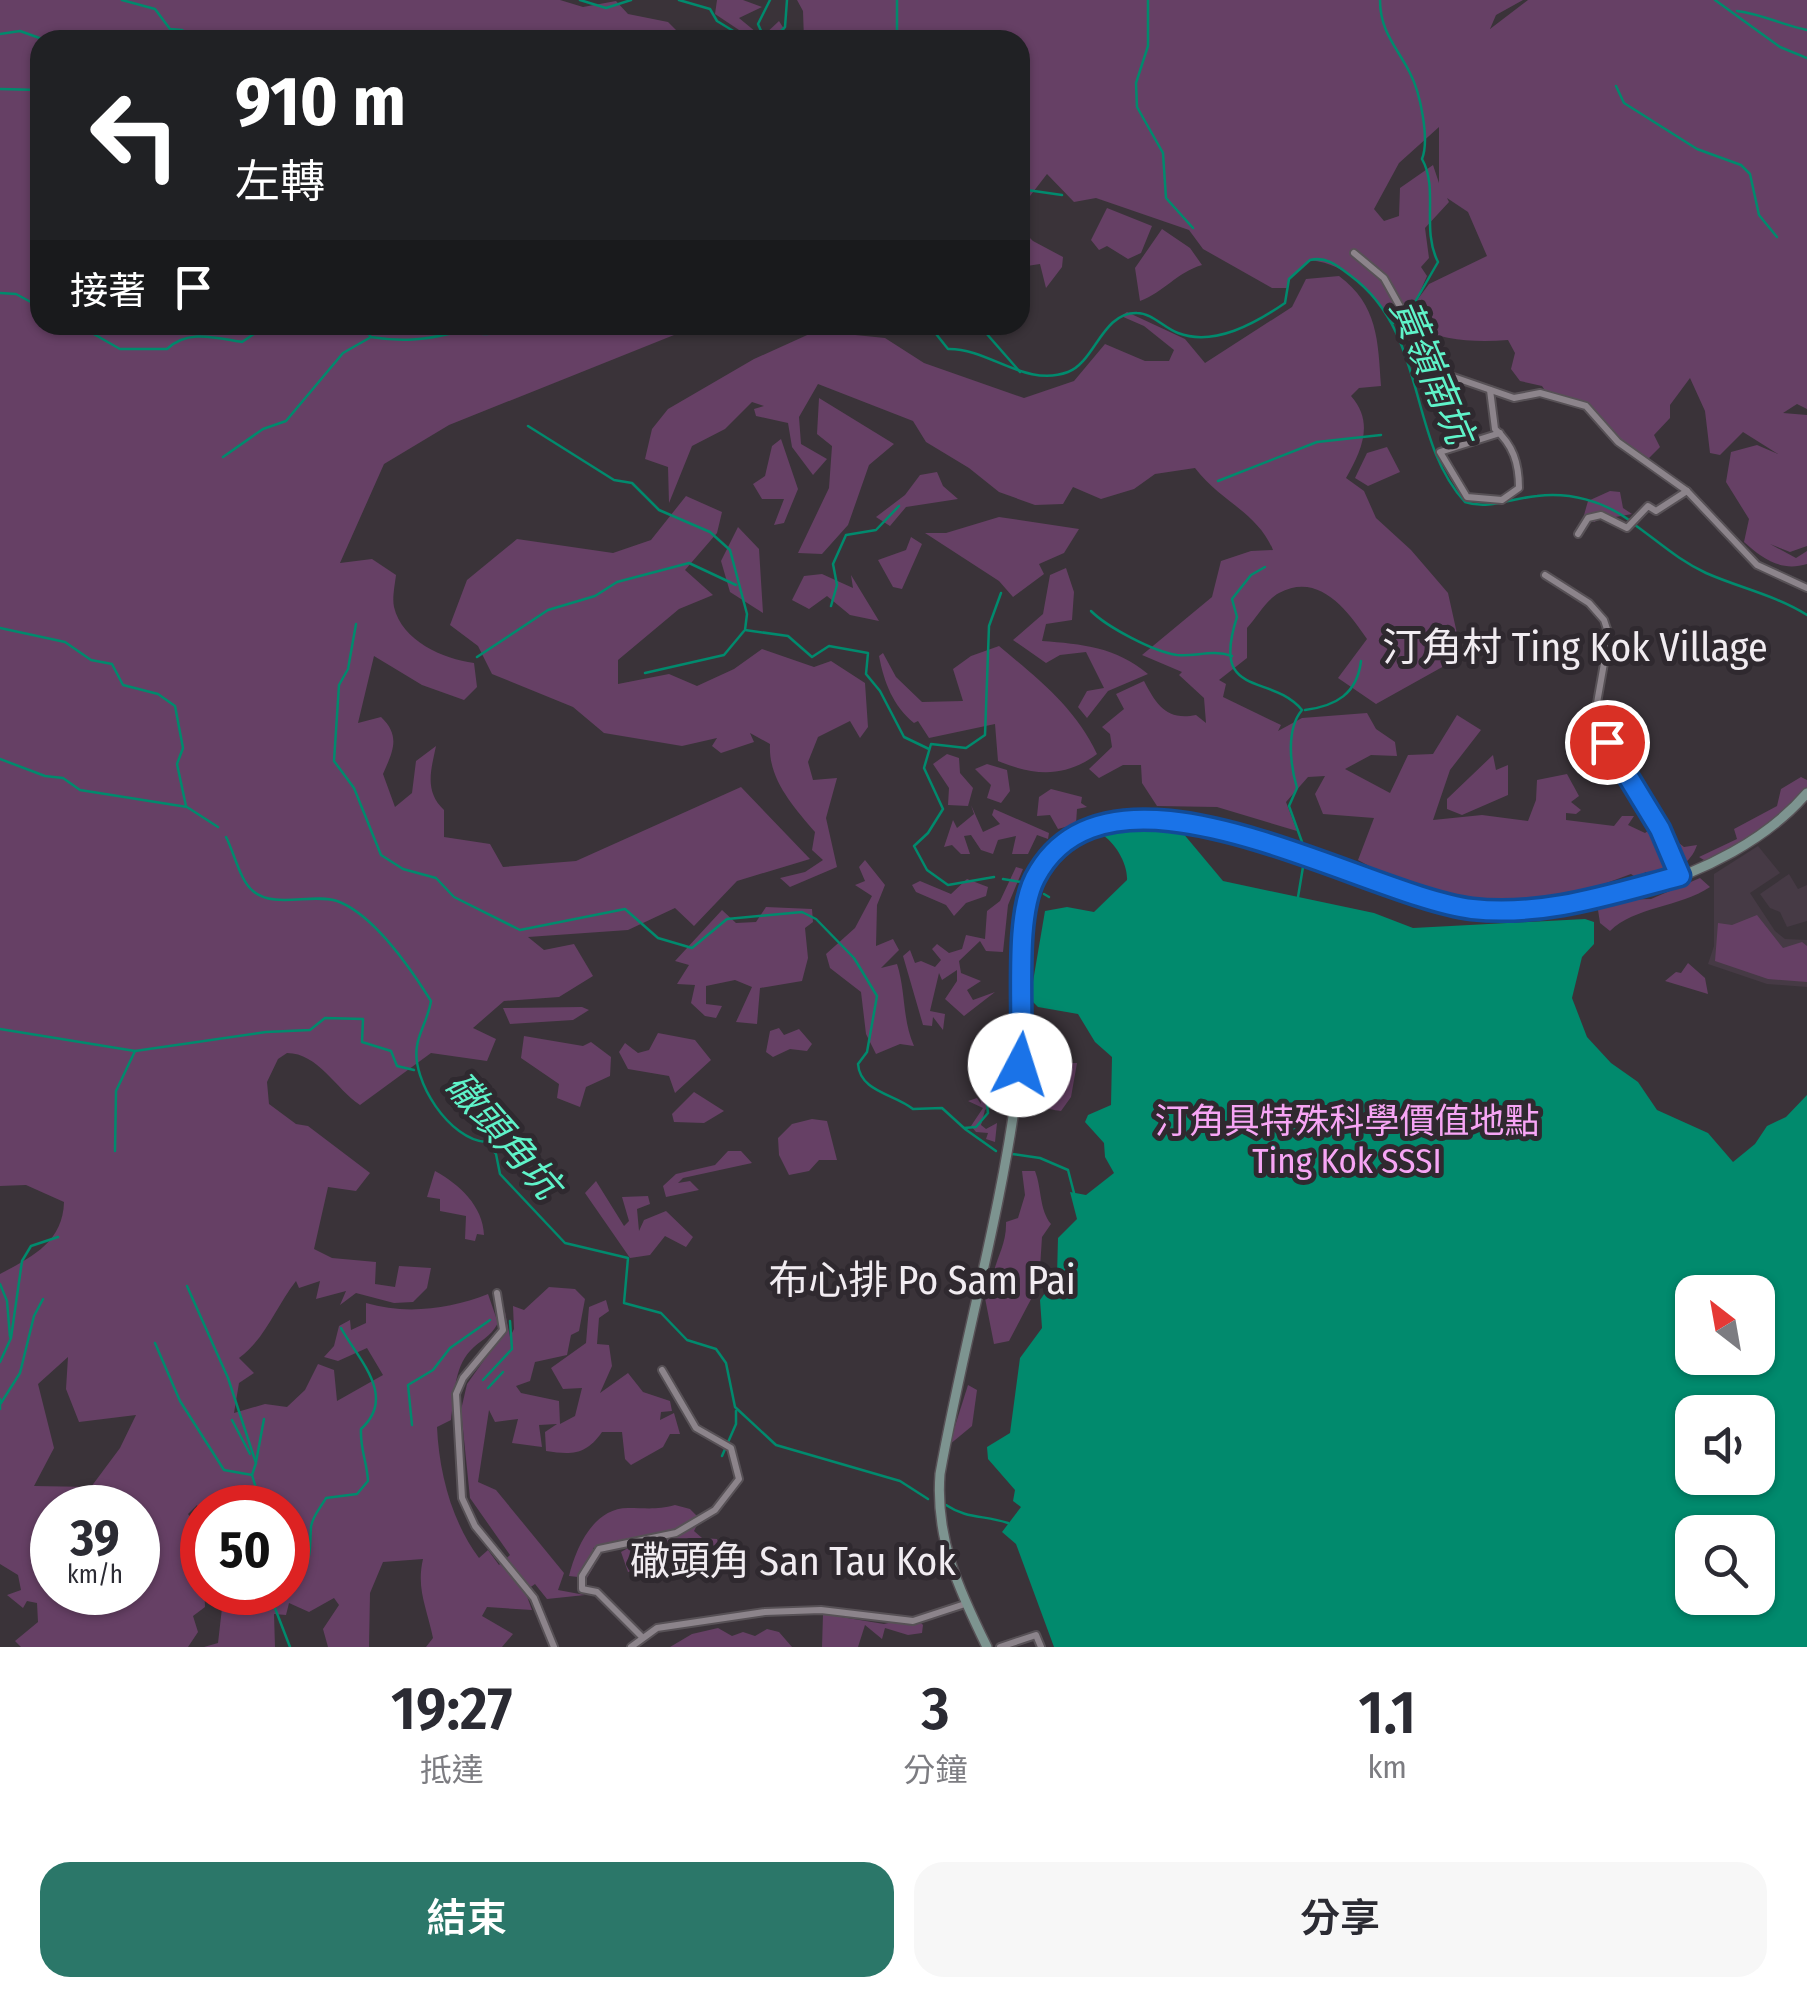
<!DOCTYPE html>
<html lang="zh-TW">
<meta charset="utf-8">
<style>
body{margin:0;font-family:"Fira Sans Condensed","Noto Sans TC",sans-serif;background:#f7f7f7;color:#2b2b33;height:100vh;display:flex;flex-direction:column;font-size:38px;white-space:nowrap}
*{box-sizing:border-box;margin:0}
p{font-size:32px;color:#7c7c81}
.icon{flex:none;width:55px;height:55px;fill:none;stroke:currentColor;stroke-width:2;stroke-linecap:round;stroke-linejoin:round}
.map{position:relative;height:1647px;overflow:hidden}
.side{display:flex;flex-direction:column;background:#fff;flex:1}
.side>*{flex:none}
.guide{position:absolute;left:30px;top:30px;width:1000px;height:305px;border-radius:30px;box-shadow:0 2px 8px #0004;background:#202124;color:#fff;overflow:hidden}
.needle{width:65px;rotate:329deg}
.controls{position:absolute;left:1675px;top:1275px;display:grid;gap:20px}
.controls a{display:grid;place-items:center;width:100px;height:100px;border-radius:20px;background:#fff;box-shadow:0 2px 8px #0004;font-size:50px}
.speed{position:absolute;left:30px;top:1485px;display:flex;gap:20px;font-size:50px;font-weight:700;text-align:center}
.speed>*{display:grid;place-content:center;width:130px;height:130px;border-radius:50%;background:#fff;box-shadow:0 2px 8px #0004;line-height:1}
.speed small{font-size:25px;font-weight:400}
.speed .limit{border:15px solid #d22;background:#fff;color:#111}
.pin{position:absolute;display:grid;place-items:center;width:85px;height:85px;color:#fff;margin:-42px;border:5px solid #fff;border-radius:50%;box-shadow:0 2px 10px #0007}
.me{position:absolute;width:110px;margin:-55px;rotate:5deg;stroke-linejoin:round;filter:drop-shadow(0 0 8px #0008)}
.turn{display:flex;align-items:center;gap:35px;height:210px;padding:0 40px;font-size:45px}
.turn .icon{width:130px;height:130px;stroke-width:2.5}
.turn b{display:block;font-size:70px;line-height:85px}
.then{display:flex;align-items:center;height:95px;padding:0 40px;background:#0003;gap:20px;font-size:38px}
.eta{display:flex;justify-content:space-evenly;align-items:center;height:170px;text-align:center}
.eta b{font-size:60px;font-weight:600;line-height:70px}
.button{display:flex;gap:20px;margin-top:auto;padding:20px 40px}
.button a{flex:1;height:115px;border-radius:30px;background:#2b7769;color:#fff;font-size:40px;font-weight:600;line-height:115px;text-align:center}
.button a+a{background:#f7f7f7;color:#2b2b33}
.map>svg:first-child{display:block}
.built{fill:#463a45}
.green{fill:#664065;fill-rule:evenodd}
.water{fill:#018a6d;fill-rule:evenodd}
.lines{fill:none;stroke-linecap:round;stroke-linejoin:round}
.stream{stroke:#018a6d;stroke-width:2.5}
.street-casing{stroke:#575156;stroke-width:10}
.secondary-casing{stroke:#575156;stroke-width:12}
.street{stroke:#8c848b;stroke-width:6}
.secondary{stroke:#7d9490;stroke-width:9}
.route-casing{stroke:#114b97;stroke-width:25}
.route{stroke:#1a73e8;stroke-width:18}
.labels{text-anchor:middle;stroke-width:10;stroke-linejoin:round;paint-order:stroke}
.park-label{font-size:35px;fill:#f7a5f5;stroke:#2f292f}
.water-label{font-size:38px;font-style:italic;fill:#5ff3c9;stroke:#2f292f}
.quarter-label{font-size:40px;fill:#f1ecf1;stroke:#2f292f}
</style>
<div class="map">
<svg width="1807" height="1647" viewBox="0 0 1807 1647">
<rect width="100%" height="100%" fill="#3a3339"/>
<g class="built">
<polygon points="1758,846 1780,873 1750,893 1775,931 1785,939 1807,940 1807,987 1767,984 1708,964 1714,946 1714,874"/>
<polygon points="1789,874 1798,889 1807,885 1807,921 1787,927 1780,912 1770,908 1760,894"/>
</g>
<g class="green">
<path d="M0,0H560L583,7L616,1L628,14L668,22L686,40H40V325H699L449,425L384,464L340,563L372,559L396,575C395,584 392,598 394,607C402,641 443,659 474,663L477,687L464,700L422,685L374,656L358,723L381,717C401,736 393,751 383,774L395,807L412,793L416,761L436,746C431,770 424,791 444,810V837L490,844L503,867L576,861L741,787L810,859L737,881L694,926L675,908L628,930L528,937L544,950L574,944L593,976L559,997L504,1001L473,1028L496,1039L487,1061L431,1053L360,1105C336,1089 318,1053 287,1053L278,1059L267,1082L269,1104L296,1124L308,1126L370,1173L356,1191L328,1187L314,1249L332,1258L376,1262L375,1284L395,1287L399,1266L431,1268L427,1288L413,1302L394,1303L356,1293L340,1305L346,1291L316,1299L320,1281L299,1288L296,1281C275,1308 266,1338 239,1358L254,1373L239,1383L234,1413L265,1404L287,1407L305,1390L318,1364L334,1370L337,1401L383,1375L367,1348L338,1361L324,1357L334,1346L339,1326L350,1320L351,1330L366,1323V1303C406,1315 450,1309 488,1294L498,1323C490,1338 480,1340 470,1351C454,1368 454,1398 451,1420L437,1427C439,1473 452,1522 479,1558L488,1550L499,1565L510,1555L470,1498L461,1410L467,1384L504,1332L505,1312L510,1337L514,1329L513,1306L524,1310L549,1287L575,1289L585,1299L579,1331L571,1335L567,1355L535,1362L530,1381L516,1386L521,1393L559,1401L560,1424L575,1416L582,1388L563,1389L551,1368L586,1343L589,1307L606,1300L609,1311L599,1318L597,1344L609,1345L612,1366L600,1393L628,1373L643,1392L670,1401L672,1411L661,1412L660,1420L674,1413L680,1434H670L663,1447L631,1465L625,1459L622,1432H602C586,1455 572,1455 546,1451L545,1432L557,1424L539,1425L542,1447L512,1443L518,1419L495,1422L489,1410L478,1482L496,1490L564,1573L558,1590L585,1595L547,1599L535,1584L525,1591L532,1610L487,1607L482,1616L513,1634L502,1647H426L433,1638C427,1608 416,1589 423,1559L383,1562L370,1593L369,1647H328L323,1629L339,1605L334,1598L309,1612L289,1603L286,1615L274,1614L275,1647H204L218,1643L222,1608L233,1593L288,1592V1508H202V1514L197,1505L188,1514L197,1525L202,1521L205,1607L193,1616L198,1632L188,1647H21L15,1641L38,1622L37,1603L27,1601L23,1608L7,1595L21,1590L18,1575L0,1564V1274C32,1257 63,1242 64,1202L26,1185L0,1186ZM68,1357L66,1389L79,1422L136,1415L120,1448L91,1487L34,1486L54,1448L38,1384ZM102,1497L105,1506L138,1508L144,1529L142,1534L138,1530V1592H52V1508H85L91,1501L92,1507H97L94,1500Z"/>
<polygon points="717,0 743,0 762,7 739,18 762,37 779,21 791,40 754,40 715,14"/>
<path d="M797,0H1523L1496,15L1490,29L1528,0H1807V409L1797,404L1783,413L1807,415V546L1790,552L1770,544L1796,558L1807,551V564C1781,572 1763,559 1744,542L1749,519L1726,482L1731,452L1757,445L1778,454L1743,432L1720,455L1710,453L1705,411L1690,378L1670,405V418L1654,435L1660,447L1647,460L1615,440L1594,414L1548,395L1542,386L1520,381L1511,369L1515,353L1508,340C1473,343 1444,340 1411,327L1410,310L1392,323C1370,291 1351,265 1310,260L1289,279L1287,288H1272L1203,249L1189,230L1096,198L1074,202L1047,174L1020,209V40H804L803,11ZM1439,127V183L1433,165L1400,188L1399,216L1384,221L1374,209L1399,163ZM1447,198L1468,212L1487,256L1429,284L1415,303L1427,276L1421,267L1429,258L1425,228L1449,202Z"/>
<polygon points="1107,208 1152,226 1141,253 1128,259 1107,246 1099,250 1091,240"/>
<polygon points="1020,228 1033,241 1063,257 1062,267 1046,288 1040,264 1020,267"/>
<path d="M1162,229L1190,248L1202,265C1176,273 1164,292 1140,301L1135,268Z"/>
<path d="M1339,276C1378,305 1378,341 1381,386L1359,388L1351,396C1375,423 1361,451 1346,478L1364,491L1376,518L1411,550L1448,593L1462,656L1376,704L1338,678L1367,639C1348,611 1319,571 1279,593C1267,599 1256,618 1247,628V658L1219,680L1226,684L1223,697L1281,725L1278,731L1302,718L1367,713L1376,729L1395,742L1397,756L1371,755L1345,769L1390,793L1408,755L1433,754L1457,715L1481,730L1450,770L1433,820L1482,815L1528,821L1536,800L1537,780L1567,774L1579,796L1571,802L1581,810L1576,814L1566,813V820L1614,826L1622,816H1634L1628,825L1645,833L1649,830L1652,810L1666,833L1684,847L1697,845C1690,867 1666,877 1645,872L1642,882L1631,874L1571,896L1497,907L1392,881L1390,885L1370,872L1365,876L1362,873L1369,866L1358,860L1374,818L1323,814L1315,794L1325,776L1308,777L1286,802L1297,831L1217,807L1157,806L1142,783L1141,765H1123L1099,778L1089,769L1112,747L1110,734L1102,727L1124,709L1116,694L1144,681C1156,704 1166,721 1196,715L1206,723L1204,698L1179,675L1182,672L1142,655L1212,597L1221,561L1251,551L1273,550C1257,512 1221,502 1195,468L1155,474L1134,489L1101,499L1073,487L1063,504L1035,505L999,492L969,468L926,442L913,421L818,384L799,417L801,444L827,459L813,475L792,447L788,423L756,416L754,409L764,406L752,402L725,429L692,446L669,503L668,467L645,459L652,429L668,409L754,359L816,331L885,338L924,363L1024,398L1074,381L1105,344L1145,361H1169L1174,350L1144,326L1121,316L1127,312L1185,339L1205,363L1292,307L1306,279Z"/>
<polygon points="819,398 894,444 869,465 848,525 822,554 798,553 829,488 832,446 817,434"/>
<polygon points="781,439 798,489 784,523 774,525 784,499 762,499 753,484 765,476 772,446"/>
<polygon points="1387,447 1400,472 1368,486 1355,478 1367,453"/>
<polygon points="937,472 943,486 958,499 906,507 890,526 876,517 905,495 920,475"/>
<polygon points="1610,491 1620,492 1623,508 1632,514 1610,518 1600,511 1595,522 1590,521 1584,515 1588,501"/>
<path d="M686,496L722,512L717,533L685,570L713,595L679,609L618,660V684L669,674L697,686L734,669L762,649L814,667L831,661L865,683L868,727L860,738L850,721L818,737L808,762L813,780L837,778L826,818L837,867L790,887L780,878L805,872L823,860L812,850L815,832C793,806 768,779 770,744L750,733L754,742L721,753L712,746L717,738L682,746L604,733L573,707L492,674L478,646L450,625L467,580L517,539L613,553L651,540Z"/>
<polygon points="999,517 1079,529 1064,553 1039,564 1044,574 1013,597 999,581 925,533 946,533"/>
<polygon points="738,527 759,549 763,613 730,592 721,561"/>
<polygon points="911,537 922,544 902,589 893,587 878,560 906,550"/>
<path d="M1066,568L1074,592L1072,620L1046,624L1042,641C1082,644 1116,647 1148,674L1108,691L1087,718L1078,707L1087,691L1104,688L1086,652L1060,655L1046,663L1013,640L1043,614L1050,575Z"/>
<polygon points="822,574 853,588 851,575 879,621 850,615 827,596 809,609 792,600 804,576"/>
<path d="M999,646C1038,679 1075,707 1097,754C1065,778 1034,776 998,761L995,724L929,738L918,721L914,723C893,706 884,682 879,656L883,653L896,677L922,702L963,701L953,669L971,656Z"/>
<polygon points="947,754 959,758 960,773 973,788 968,806 948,805 949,788 933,764"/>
<polygon points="1493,755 1496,770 1508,765 1508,795 1462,815 1447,809 1447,799"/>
<polygon points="987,764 1007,770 1010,791 1001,803 987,798 991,785 975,769"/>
<polygon points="1801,777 1807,780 1807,790 1778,818 1709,863 1699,857 1737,839 1734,829 1777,806 1781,789"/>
<polygon points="1051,789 1082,797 1081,803 1087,807 1077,809 1076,824 1058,829 1050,815 1037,816 1039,797"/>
<polygon points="971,805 983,832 1000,824 992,815 994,809 1049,833 1048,839 1037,835 1028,854 1012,854 1016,836 998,840 993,854 981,850 971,835 964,836 970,854 961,854 952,845 944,847 953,820 957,828 974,814"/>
<path d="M865,860L885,885L877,905L876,946L893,939L899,950L881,968L897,964C906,992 902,1019 914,1046L900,1044L876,1054L866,1034L861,992L830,968L826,954L855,928L872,896L855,885L865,881L859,867Z"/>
<polygon points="1016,867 1023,869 1008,905 1003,952 986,951 980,941 959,961 961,973 981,981 967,990 973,1000 995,992 964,1016 945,999 957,981 957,970 942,980 939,973 930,1011 945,1014 943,1030 933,1017 932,1026 923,1025 903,956 910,950 915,963 921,961 935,967 941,960 932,949 937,944 949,953 962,949 966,935 985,939 987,911 1000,901"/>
<path d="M1700,878L1710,887C1680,907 1634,907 1610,931L1600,923L1598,910L1618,900L1651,899Z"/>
<polygon points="967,879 988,887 986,896 966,903 954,916 946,905 916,892 912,885 920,881 951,894"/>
<polygon points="766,907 812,909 813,922 805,928 808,958 802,981 760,988 757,1024 736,1022 752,987 735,980 706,986 706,1004 722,1006 716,1018 705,1016 691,1003 695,985 677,984 689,965 675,961 722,910 736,923 756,922"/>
<polygon points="1757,915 1783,948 1802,942 1807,946 1807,982 1768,979 1715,961 1718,923 1732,925"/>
<polygon points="1688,963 1705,978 1708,994 1665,981 1676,972 1681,973"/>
<polygon points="582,1007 589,1010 573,1020 510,1024 503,1008"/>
<polygon points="779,1028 784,1035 799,1029 812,1044 807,1051 790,1049 773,1057 766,1052 770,1031"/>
<polygon points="658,1033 695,1040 711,1060 675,1093 669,1076 628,1069 619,1052 625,1043 638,1053 649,1050"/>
<polygon points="524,1036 583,1046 591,1042 611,1057 610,1076 586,1087 580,1107 557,1098 559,1084 521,1058"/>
<path d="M1038,1050L1054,1053L1060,1063H1077L1071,1097L1061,1111C1046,1109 1028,1105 1023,1088L1041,1083L1049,1071L1035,1061Z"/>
<polygon points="989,1076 989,1095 995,1096 995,1082 1004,1083 1002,1097 985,1110 981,1125 986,1129 997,1123 995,1142 986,1139 988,1133 976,1132 971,1126 983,1108 968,1101 977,1098 981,1104 978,1082"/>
<polygon points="694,1092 724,1111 704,1123 674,1122 672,1114"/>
<polygon points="812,1119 827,1121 837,1160 819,1160 809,1171 789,1175 779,1155 778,1138 792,1124"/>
<polygon points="728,1151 741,1151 752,1163 683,1178 678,1183 690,1181 699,1190 666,1197 663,1186 676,1174 715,1165"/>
<path d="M435,1171C459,1184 483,1206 484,1235L477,1234L475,1241L465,1239L466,1216L440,1211V1199L427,1197Z"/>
<path d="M1022,1171H1035C1042,1189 1039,1209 1051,1224L1042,1237L1039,1284L1009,1341L994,1344L984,1293L992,1285C993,1261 1007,1247 1006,1222L1018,1218L1025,1195Z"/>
<polygon points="596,1181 624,1226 629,1221 622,1197 648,1196 650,1204 637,1209 639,1231 644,1220 666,1211 693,1237 686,1247 665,1236 650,1255 630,1258 585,1193"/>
<polygon points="968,1385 977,1390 972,1426 949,1445"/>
<path d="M675,1505L690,1509L700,1519L694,1531L702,1538L717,1539L719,1546L696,1544L682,1556H654L645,1569L628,1572L621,1552L628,1548L629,1538L593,1548L594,1566L587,1578L569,1576C576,1548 593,1508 628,1508C646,1508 657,1510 675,1505Z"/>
<polygon points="823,1614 884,1624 915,1617 923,1625 922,1633 908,1635 885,1628 882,1639 865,1625 858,1647 822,1647"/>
<polygon points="718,1628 732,1636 743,1632 755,1636 767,1629 779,1632 792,1647 670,1647 692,1634"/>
</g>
<path class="water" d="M1117,831L1182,832L1223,881L1374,913L1413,928L1585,919L1594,922V944L1582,957L1572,998L1587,1037L1611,1063L1638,1082L1657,1110L1708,1133L1733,1162L1755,1144L1767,1126L1786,1117L1807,1095V1647H1054L1016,1544L1002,1532L1021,1507L1013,1501L1015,1490L988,1459L987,1447L1010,1433L1020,1358L1042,1328L1040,1300L1057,1276L1058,1238L1077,1219L1070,1192L1086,1195L1114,1173L1105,1157L1104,1143L1085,1122L1088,1115L1111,1105L1112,1057L1095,1042L1078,1014L1038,1007L1030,999L1045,911L1067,907L1094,912L1127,880C1128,864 1115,842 1101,834ZM1692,1292H1758V1358H1692ZM1692,1412H1758V1478H1692ZM1692,1532H1758V1598H1692Z"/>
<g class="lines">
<g class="stream">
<polyline points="122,0 155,9 170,29 182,30 195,40"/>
<polyline points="580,0 606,8 631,0"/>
<polyline points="679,0 710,9 717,21 748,40"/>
<polyline points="1148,0 1148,46 1136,83 1137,107 1163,153 1166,198 1193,228"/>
<path d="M1380,0C1380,32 1397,47 1410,73C1420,92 1430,139 1422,159C1439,189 1421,229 1438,262L1411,309L1393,323"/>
<polyline points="1715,0 1780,47 1807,58"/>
<path d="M1737,11C1762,14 1782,25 1807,30"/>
<polyline points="0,34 20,31 45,40"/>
<polyline points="765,40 758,24 770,0"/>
<polyline points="772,40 785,27 787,0"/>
<polyline points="897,40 897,0"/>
<polyline points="1616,86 1624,103 1697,149 1741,165 1750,174 1759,215 1777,237"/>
<polyline points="0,89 40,90"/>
<polyline points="1020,189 1062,195"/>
<polyline points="0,293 16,294 40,307"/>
<path d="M78,325L120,349H167C188,329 216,338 242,342L267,325"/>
<path d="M361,325L371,337C401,342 424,340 453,333C473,329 491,342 508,325"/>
<path d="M929,325L948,349C989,348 1025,388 1068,372C1095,362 1102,312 1137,313C1152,313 1164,328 1178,333C1214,347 1256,323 1285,303L1289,279L1310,260C1327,256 1338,266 1351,276C1428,333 1407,439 1465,502C1489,510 1512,498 1537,496C1570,492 1603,501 1629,520"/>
<polyline points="979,325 1020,372"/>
<polyline points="528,426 614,480 632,483 659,510 710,532 730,550 747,614 745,630 788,636 812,657 829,646 868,653 866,674 880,691 904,737 929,749"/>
<polyline points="223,457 263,429 286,421 343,353 371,337"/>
<polyline points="1218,481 1317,442 1381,435"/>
<path d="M1635,525C1659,542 1678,560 1706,573C1740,588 1775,595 1807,615"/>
<path d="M1265,567L1251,575L1232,599L1237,617C1210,700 1270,672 1302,710C1286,729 1290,764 1297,788L1289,806L1302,842"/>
<polyline points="831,606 837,585 833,564 846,535 876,530 899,506"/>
<path d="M1091,611C1107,627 1154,652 1177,655C1197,657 1211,649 1232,656"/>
<path d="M356,624L348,669L339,685L334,761L354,788L381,855L403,869L436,878L454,897L520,930L625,909L658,938L692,948L727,919L802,912L816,919L854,958L877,996L867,1052L858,1064C860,1092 895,1094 913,1109L942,1108L964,1128L976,1127L988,1113L987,1104L994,1102"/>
<polyline points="0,628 65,642 91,660 112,664 123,685 158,694 175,706 183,748 177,764 186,806"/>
<polyline points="477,657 548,610 595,596 617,582 689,563 736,585"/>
<polyline points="645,673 724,655 744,631"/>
<path d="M1305,710C1336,706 1357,694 1361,661"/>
<polyline points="0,759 45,776 63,778 80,790 187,807 218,827"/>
<path d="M226,837C234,852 240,881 253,891C274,909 312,893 337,901C373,914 411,969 431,1001C428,1019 419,1032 417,1046C411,1081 450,1140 486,1142L496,1154L500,1174L565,1243L628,1258L624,1303L661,1313L687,1340L716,1349L726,1363L735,1407L776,1445L900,1481L928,1499"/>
<polyline points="994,877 948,885 927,870 914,846 928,833 943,809 924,768 931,744 966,748 985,735 989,626 1001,593"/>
<polyline points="1003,879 1021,882"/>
<polyline points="1044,894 1049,897"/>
<polyline points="1298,897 1304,861"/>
<polyline points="0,1029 135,1051"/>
<polyline points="965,1129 996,1151"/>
<polyline points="115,1151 116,1091 135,1051 266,1032 310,1030 325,1018 363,1019 362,1042 391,1051 397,1066 414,1070"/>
<polyline points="1012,1154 1040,1158 1068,1170 1074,1193"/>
<polyline points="0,1284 7,1301 10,1337"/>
<polyline points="187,1286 228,1378 256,1463 252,1475"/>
<polyline points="155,1343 180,1401 224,1470 252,1475 262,1508"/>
<polyline points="0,1362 11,1338 22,1261 31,1246 58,1237"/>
<polyline points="483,1380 512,1349 510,1321"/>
<polyline points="488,1388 503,1372"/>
<polyline points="0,1399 0,1409"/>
<polyline points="1,1403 20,1373 34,1316 43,1299"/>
<polyline points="232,1420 250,1454"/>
<polyline points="412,1425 408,1385 433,1370 450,1348 490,1320"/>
<polyline points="722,1456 736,1424 736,1411"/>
<polyline points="256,1462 264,1419"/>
<path d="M946,1505C967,1519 984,1515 1008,1523"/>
<polyline points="288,1544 308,1561"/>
<path d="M288,1580C314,1569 309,1552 311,1527C312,1517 321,1507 326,1498L357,1494L368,1481C367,1462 360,1449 361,1429C398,1396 357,1358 341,1328"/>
<polyline points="277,1592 273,1603 290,1647"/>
</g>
<g class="street-casing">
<g id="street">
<polyline points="1354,253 1384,278 1436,371 1514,398 1540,393 1586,406 1618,442 1687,491 1757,565 1807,588"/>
<path d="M1490,390L1495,429C1513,445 1519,463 1519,488L1502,500L1467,497L1440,452L1500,433"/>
<polyline points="1578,534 1588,518 1601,515 1627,528 1648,506 1656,511 1687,491"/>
<polyline points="1545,575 1589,603 1604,620 1609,635 1597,703 1601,727 1660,829 1680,876"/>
<polyline points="980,1070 1020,1065 1031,1071"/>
<polyline points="497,1293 503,1330 463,1378 456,1394 462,1498 475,1526 534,1598 554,1647"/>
<polyline points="641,1636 597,1592 582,1589 582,1576 599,1549 676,1533 715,1510 739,1479 731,1448 696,1428 662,1370"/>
<polyline points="631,1647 657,1628 765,1612 821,1610 913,1621 965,1604"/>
<polyline points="1000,1647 1036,1635 1041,1647"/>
</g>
</g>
<g class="secondary-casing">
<path id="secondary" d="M987,1647C959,1590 935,1539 940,1474C963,1345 1000,1218 1017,1089C1021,1059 1024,1028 1024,998C1025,959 1016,916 1035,879C1104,740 1339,883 1438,903C1553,927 1729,884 1807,793"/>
</g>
<use href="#street" class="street"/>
<use href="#secondary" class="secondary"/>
</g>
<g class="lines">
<g class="route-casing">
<path id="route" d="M1020,1065C1025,1013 1013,921 1035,878C1109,736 1365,896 1472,909C1544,917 1611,894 1680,876L1660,829L1607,742"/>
</g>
<use href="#route" class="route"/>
</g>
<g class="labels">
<g class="park-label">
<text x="1347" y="1133">汀角具特殊科學價值地點<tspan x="1347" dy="40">Ting Kok SSSI</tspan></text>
</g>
<g class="water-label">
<text transform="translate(1432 371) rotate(67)" y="13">黃嶺南坑</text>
<text transform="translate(503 1135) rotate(49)" y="13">䃟頭角坑</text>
</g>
<g class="quarter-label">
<text x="1575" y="661">汀角村 Ting Kok Village</text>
<text x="922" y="1294">布心排 Po Sam Pai</text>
<text x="793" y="1575">䃟頭角 San Tau Kok</text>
</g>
</g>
</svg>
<div class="controls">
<a><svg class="needle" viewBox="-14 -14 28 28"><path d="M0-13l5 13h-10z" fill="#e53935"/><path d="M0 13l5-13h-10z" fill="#7c7c81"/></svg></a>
<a><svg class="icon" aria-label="sound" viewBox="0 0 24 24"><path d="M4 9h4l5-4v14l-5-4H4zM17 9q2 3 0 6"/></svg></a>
<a><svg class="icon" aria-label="search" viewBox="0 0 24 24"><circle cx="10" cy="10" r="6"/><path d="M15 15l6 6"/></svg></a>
</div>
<div class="speed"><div>39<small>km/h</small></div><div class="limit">50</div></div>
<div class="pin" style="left:1607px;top:742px;background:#d93025"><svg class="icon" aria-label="arrive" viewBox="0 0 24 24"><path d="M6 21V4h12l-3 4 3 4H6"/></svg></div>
<svg class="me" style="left:1020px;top:1065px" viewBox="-20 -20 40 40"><circle r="19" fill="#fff"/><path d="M0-13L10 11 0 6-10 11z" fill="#1a73e8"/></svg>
<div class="guide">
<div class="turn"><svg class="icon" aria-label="left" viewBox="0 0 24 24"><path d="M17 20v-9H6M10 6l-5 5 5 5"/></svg><div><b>910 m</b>左轉</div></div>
<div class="then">接著<svg class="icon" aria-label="arrive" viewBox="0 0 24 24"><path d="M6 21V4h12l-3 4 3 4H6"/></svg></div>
</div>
</div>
<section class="side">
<div class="eta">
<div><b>19:27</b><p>抵達</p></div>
<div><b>3</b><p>分鐘</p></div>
<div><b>1.1</b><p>km</p></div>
</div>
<div class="button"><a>結束</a><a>分享</a></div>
</section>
